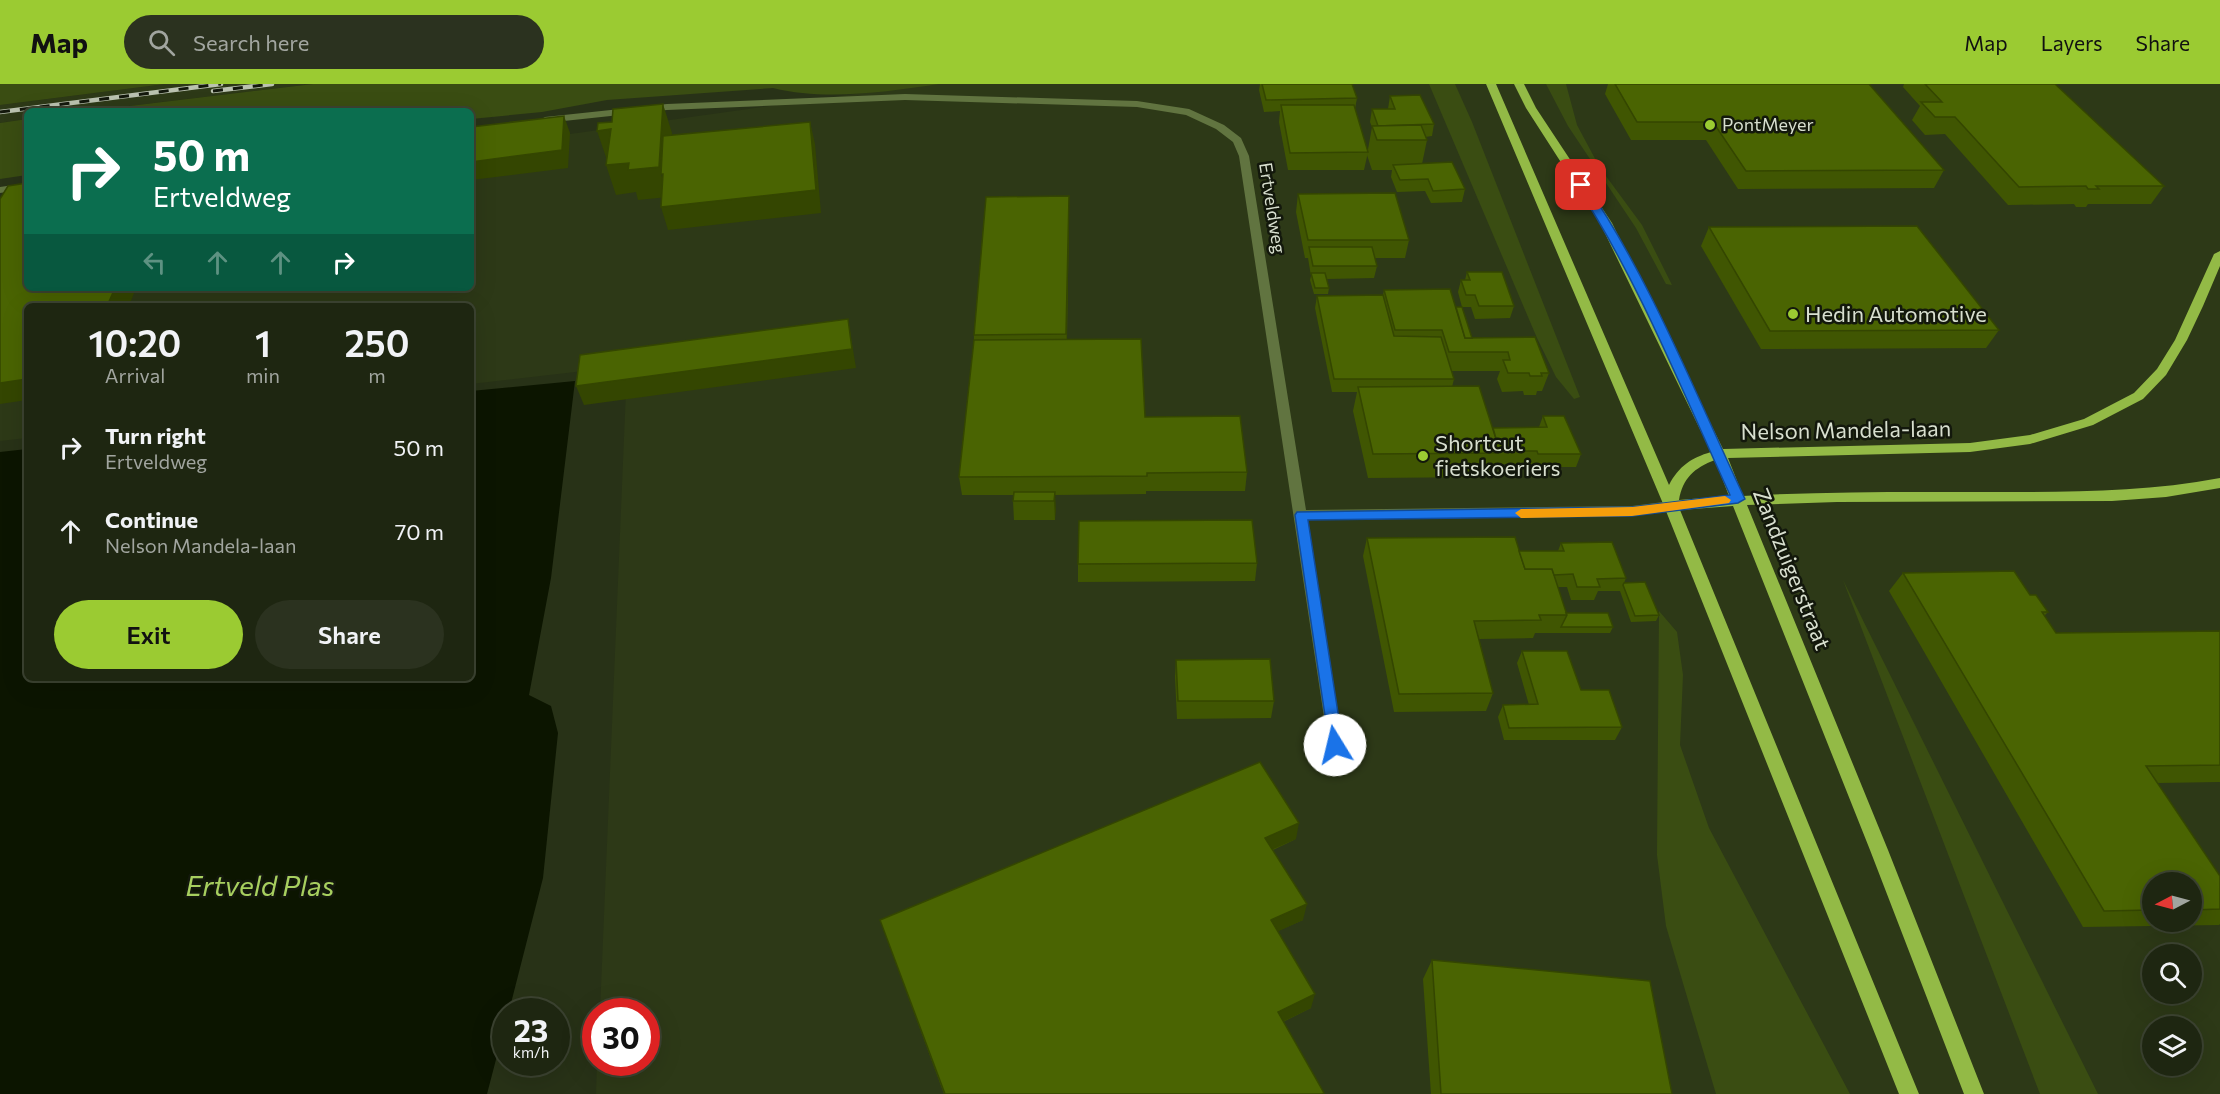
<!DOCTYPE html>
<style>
body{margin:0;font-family:Commissioner,sans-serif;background:#2b321f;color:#f1f3f6;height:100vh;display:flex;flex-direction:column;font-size:22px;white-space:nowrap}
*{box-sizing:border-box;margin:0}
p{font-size:20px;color:#a1a59f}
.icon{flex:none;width:33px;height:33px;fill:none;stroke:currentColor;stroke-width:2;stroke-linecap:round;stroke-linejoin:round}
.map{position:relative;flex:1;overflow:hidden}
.sheet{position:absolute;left:24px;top:219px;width:450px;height:378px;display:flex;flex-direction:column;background:#1e2611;border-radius:9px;box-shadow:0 6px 24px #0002,0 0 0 2px #3c4331}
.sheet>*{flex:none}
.guide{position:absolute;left:24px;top:24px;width:450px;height:183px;border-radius:9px;box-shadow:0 6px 24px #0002,0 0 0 2px #3c4331;background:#0b6e4f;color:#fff;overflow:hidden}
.needle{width:39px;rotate:264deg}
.controls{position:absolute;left:2142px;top:788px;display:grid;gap:12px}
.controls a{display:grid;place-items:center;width:60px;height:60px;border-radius:50%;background:#1e2611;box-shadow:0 6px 24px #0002,0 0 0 2px #3c4331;font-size:30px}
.speed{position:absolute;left:492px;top:914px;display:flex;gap:12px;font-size:30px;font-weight:700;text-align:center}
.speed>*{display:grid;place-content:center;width:78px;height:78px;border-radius:50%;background:#1e2611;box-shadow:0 6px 24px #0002,0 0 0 2px #3c4331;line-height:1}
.speed small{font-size:15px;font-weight:400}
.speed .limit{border:9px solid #d22;background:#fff;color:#111}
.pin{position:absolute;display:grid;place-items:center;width:51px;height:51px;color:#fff;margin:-26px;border-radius:12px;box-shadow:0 3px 9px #0006}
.me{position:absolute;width:66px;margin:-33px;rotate:351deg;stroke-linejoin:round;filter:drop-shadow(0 0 4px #0008)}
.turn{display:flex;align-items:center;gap:21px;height:126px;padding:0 30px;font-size:27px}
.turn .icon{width:78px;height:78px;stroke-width:2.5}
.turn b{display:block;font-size:42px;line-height:51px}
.lanes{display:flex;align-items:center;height:57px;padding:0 30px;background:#0003;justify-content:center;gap:30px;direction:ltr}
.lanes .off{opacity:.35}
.eta{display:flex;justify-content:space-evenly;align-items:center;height:102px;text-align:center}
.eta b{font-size:36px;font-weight:600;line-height:42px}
.button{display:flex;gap:12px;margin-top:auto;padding:12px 30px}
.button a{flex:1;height:69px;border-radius:36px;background:#9bcb32;color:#111;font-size:24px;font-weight:600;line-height:69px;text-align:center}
.button a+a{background:#2b321f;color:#f1f3f6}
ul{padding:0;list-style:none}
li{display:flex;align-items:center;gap:18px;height:84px;padding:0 30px}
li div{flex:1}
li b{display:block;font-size:22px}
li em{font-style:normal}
header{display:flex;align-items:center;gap:36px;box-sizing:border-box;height:84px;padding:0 30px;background:#9bcb32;color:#111}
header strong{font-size:28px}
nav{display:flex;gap:33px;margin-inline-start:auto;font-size:21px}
.search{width:420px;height:54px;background:#2b321f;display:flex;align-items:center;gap:15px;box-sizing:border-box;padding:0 21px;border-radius:33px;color:#a1a59f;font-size:22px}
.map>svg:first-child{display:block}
.built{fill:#2d3917;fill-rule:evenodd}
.green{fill:#3a4d12}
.water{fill:#0c1500}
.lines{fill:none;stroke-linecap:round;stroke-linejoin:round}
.minor{fill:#617440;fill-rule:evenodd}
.major{fill:#93ba46;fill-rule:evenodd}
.rail-casing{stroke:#bac2b0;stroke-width:4.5}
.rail{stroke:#13180c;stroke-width:3;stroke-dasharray:10;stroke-linecap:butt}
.wall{fill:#405602;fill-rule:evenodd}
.shaded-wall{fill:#344601}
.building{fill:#4a6402;stroke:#344601;stroke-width:1.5}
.route{fill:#1a73e8;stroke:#114b97;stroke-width:1.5}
.slow{fill:#f59e0b}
.poi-dot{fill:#9bcb32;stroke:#13180c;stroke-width:2}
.labels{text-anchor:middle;stroke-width:5;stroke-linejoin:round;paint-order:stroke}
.far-poi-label{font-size:18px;fill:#d8dfcf;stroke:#13180c;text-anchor:start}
.far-street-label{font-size:18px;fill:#d8dfcf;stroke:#13180c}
.poi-label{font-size:22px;fill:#d8dfcf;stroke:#13180c;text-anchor:start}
.street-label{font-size:22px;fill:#d8dfcf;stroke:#13180c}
.near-water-label{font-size:28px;font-style:italic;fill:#a7cf5f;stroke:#13180c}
</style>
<header>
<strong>Map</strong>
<div class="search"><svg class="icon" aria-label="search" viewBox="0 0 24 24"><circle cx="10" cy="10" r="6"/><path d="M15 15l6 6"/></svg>Search here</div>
<nav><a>Map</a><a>Layers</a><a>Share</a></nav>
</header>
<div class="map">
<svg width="2220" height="1010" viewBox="0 0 2220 1010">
<rect width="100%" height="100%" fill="#283217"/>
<g class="built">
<polygon points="165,0 313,0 88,27 27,27 27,35 0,39 0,21"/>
<path d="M926,0H2220V1010H596L597,978H646V927H600L627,282L471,300V222H27V354L0,357V129L27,204H471V64ZM2152,798H2192V837H2152ZM2152,870H2192V909H2152ZM2152,942H2192V981H2152Z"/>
</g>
<g class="green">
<polygon points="0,0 165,0 0,21"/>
<path d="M313,0H939C885,8 826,17 773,4L607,16L542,28L471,35V27H88Z"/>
<polygon points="1429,0 1455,0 1472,38 1580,313 1574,315 1556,293 1537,254"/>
<polygon points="1546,0 1566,0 1577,41 1600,84 1642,141 1672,201 1666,200 1636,144 1568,42"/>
<polygon points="27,35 27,91 0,95 0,39"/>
<polygon points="1843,496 2098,1010 2040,1010"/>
<polygon points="1659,527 1677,548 1683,591 1680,661 1709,744 1850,1010 1716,1010 1666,842 1657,771"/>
</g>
<polygon class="water" points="575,297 551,494 529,611 551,622 558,649 543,794 509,927 506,927 505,941 487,1010 0,1010 0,368 27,365 27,594 471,594 471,307"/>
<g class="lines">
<g class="minor">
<polygon points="905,10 1137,17 1189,25 1224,41 1241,54 1249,72 1306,426 1632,422 1671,417 1678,422 1671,427 1632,432 1307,436 1343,661 1341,666 1335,668 1329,666 1239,72 1233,58 1216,45 1186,31 1137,23 905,16 667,26 545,39 540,36 545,33 667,20"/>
<polygon points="27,99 27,105 0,109 0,103"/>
</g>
<path class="major" d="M1486,0H1496L1669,401C1679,382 1691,374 1711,368L1600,139L1526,24L1514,0H1524L1536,24L1612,139L1723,365L1970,359L2030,351L2084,335L2134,309L2157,285L2175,256L2214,170L2220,167V182L2203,222L2187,256L2166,291L2143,315L2093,341L2030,360L1970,368L1728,374L1743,412C1828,407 1913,408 1998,408C2073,408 2146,408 2220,394V404L2166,413L2112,417L1837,418L1747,421L1888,766L1984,1010H1964L1870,766L1733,422L1680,426L1919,1010H1899L1664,422ZM1715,376L1729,412L1679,416C1683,394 1694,384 1715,376Z"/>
<g class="rail-casing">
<g id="rail">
<polyline points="213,7 272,0"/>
<polyline points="0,28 221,0"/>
</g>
</g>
<use href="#rail" class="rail"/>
</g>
<g class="wall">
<polygon points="1260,0 1352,0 1357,14 1355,25 1368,68 1364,86 1288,86 1279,38 1280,27 1264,28 1259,6"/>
<polygon points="1608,0 1869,0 1944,86 1934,104 1738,105 1706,56 1631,56 1605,10"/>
<polygon points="1904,0 2055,0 2164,102 2151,120 2088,120 2086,123 2076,123 2074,120 2008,121 1945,50 1925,51 1912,36 1920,22 1903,3"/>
<polygon points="1390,12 1434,40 1432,52 1425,53 1427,56 1422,80 1465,105 1462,118 1431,119 1425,107 1397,108 1391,93 1392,86 1372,86 1367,71 1372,43 1370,38 1372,25 1388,25"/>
<polygon points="1298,110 1409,156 1405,174 1375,174 1377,182 1374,194 1327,195 1329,204 1328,210 1314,210 1310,196 1311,192 1308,174 1305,174 1296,128"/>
<polygon points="1069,135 1067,255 1145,333 1247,388 1245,407 1146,407 1146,410 1055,411 1055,436 1014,436 1013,417 1014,411 962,411 959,393 974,256 974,251"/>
<polygon points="1709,143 1999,246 1986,264 1761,265 1701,162"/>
<polygon points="1467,188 1514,222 1510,234 1475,235 1471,223 1462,223 1472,254 1535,253 1549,289 1542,307 1537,307 1536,311 1524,311 1523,307 1502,308 1497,295 1500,287 1452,287 1454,295 1452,303 1493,344 1539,343 1543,332 1581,370 1576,383 1534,383 1532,380 1494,380 1490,393 1368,394 1353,327 1357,308 1332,308 1315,224 1317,212 1383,211 1384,206 1456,223 1462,223 1458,208 1461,196 1465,196"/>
<polygon points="1367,454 1519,467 1558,467 1561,459 1626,494 1624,499 1659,531 1656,537 1631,538 1620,507 1598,507 1594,516 1571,516 1567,503 1558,503 1566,529 1613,543 1610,549 1535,549 1533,554 1479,555 1493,609 1486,627 1394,628 1363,472"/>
<polygon points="1257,479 1255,497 1078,498 1078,480"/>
<path d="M1903,489L2030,511L2048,528L2044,532L2056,549L2220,547V698L2157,699L2220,792V840L2219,841L2083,843L1889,507ZM2152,798H2192V837H2152Z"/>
<polygon points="1522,567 1581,606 1622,643 1615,656 1504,656 1498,633 1503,621 1529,621 1517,579"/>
<polygon points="1176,576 1274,617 1271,634 1177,635 1175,593"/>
<polygon points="1296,755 1273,766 1303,836 1278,847 1311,924 1283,938 1323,1010 944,1010 880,836"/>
<polygon points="1432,876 1672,1010 1431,1010 1423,895"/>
</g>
<g class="shaded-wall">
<polygon points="663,20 672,49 668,106 663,90 661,90 668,113 638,116 636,108 616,111 606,81"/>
<polygon points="564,32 570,49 568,84 471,96 471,78"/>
<polygon points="810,38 815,60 821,129 668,146 661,123"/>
<polygon points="611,45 607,76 597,47"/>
<polygon points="1069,112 1069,135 1066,274 1066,250"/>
<polygon points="115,204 136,204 129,222 107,222"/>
<polygon points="848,235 856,284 584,321 576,302"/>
<polygon points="27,295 27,316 0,320 0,299"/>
<polygon points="1055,408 1056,426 1055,436 1054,417"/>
<polygon points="1299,739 1296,755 1262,770 1265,754"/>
<polygon points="1307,820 1303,836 1268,852 1271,836"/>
<polygon points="1315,910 1311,924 1274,942 1278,928"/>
</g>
<g class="building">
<polygon points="1262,0 1352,0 1357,14 1266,16"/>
<polygon points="1615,0 1869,0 1944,86 1746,87 1713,38 1637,38"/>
<polygon points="1925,0 2055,0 2164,102 2096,102 2099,105 2088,105 2086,102 2019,103 1955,33 1935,33 1921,18 1942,18"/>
<polygon points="1420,11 1434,40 1378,42 1372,25 1395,25 1390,12"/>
<polygon points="663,20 659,83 628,86 629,79 606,81 611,45 597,47 598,39 612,38 613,25"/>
<polygon points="1281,21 1354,21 1368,68 1290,69"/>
<polygon points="564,32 562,66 471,78 471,43"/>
<polygon points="810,38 816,106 661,123 663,90 661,90 663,52"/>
<polygon points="1421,41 1427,56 1377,56 1372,42"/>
<polygon points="1452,78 1465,105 1433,107 1428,95 1400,96 1393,81"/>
<polygon points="27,99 27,204 115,204 107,222 27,222 27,295 0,299 0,115 8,102"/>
<polygon points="1395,109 1409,156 1308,156 1298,110"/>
<polygon points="1069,112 1066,250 974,251 986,113"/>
<polygon points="1917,142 1999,246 1770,247 1709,143"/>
<polygon points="1309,163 1372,163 1377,182 1313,182"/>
<polygon points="1467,188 1502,188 1514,222 1479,222 1475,211 1466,211 1461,196 1470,196"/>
<polygon points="1311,189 1325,189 1329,204 1315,204"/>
<polygon points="1450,205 1465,254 1535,253 1549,289 1541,289 1542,292 1530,292 1529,289 1508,289 1503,276 1510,276 1508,268 1449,268 1442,246 1395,246 1384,206"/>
<polygon points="1383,211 1394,252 1441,253 1454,295 1334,295 1317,212"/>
<polygon points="1456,223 1462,223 1472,254 1465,254"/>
<polygon points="848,235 852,265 576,302 580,271"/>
<polygon points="1141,255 1145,333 1240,332 1247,388 1147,389 1147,392 959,393 974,256"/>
<polygon points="1479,302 1497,358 1494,358 1498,369 1373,370 1358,303"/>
<polygon points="1543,332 1564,332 1581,370 1538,370 1537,367 1497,367 1496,363 1497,358 1493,344 1547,343"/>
<polygon points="1014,408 1055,408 1054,417 1013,417"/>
<polygon points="1252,436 1257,479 1078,480 1079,437"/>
<polygon points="1515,453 1525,485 1552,485 1567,531 1539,531 1541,536 1474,537 1493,609 1399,610 1367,454"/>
<polygon points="1612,458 1626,494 1597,495 1600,503 1577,503 1573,490 1554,491 1552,485 1525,485 1519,467 1564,467 1561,459"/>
<polygon points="2014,487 2030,511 2036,511 2048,528 2042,528 2056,549 2220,547 2220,681 2146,682 2220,792 2220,825 2192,826 2192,798 2152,798 2152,826 2104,827 1903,489"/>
<polygon points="1645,498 1659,531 1635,532 1623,501 1624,499"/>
<polygon points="1566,529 1608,529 1613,543 1561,543 1567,531"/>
<polygon points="1522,567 1567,567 1581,606 1609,606 1622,643 1509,644 1503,621 1538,620"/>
<polygon points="1270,575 1274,617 1178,617 1176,576"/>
<polygon points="1260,678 1299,739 1265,754 1307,820 1271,836 1315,910 1278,928 1324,1009 1322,1010 945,1010 880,836"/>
<polygon points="1432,876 1650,897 1672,1010 1441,1010"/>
</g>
<path class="route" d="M1581,98L1585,99C1651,196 1695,309 1745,415L1738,419L1632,432L1308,436L1343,661L1341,665L1335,667L1330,665L1295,431L1297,428L1632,423L1730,411C1682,307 1639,197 1576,101Z"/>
<polygon class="slow" points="1725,412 1731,416 1729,419 1632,432 1521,434 1515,429 1521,425 1632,423"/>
<g class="poi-dot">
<circle cx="1710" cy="41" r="6"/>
<circle cx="1793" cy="230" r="6"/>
<circle cx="1423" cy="372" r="6"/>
</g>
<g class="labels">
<g class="far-poi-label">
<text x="1722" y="47">PontMeyer</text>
</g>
<g class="far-street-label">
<text transform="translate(1272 124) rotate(81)" y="6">Ertveldweg</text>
</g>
<g class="poi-label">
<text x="1805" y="238">Hedin Automotive</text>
<text x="1435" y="367">Shortcut<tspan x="1435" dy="25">fietskoeriers</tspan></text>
</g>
<g class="street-label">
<text transform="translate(1846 346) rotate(-1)" y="8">Nelson Mandela-laan</text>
<text transform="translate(1792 485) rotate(68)" y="8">Zandzuigerstraat</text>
</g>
<g class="near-water-label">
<text x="260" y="812">Ertveld Plas</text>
</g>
</g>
</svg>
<div class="controls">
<a><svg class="needle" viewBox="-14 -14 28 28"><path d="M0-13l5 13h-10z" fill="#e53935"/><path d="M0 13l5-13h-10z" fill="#a1a59f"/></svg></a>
<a><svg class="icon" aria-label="search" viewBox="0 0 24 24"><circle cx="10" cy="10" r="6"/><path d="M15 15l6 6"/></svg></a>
<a><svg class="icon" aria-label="layers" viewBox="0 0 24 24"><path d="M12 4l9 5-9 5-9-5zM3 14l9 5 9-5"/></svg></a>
</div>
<div class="speed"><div>23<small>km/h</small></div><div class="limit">30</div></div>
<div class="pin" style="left:1581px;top:101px;background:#d93025"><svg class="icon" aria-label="arrive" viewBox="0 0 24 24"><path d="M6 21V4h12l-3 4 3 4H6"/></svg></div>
<svg class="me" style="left:1335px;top:661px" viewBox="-20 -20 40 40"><circle r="19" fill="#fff"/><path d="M0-13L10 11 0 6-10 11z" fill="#1a73e8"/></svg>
<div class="guide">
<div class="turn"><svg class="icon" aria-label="right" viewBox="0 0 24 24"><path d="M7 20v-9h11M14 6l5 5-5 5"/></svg><div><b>50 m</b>Ertveldweg</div></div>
<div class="lanes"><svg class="icon off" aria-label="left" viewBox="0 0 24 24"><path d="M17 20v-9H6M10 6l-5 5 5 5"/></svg><svg class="icon off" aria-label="ahead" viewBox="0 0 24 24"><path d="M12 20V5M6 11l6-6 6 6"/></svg><svg class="icon off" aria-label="ahead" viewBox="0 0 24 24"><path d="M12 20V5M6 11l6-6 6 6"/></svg><svg class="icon" aria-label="right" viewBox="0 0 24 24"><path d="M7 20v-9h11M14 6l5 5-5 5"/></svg></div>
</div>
<section class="sheet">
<div class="eta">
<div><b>10:20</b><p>Arrival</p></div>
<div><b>1</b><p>min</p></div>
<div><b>250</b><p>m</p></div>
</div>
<ul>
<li><svg class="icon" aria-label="right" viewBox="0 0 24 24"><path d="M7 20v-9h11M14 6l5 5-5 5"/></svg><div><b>Turn right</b><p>Ertveldweg</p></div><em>50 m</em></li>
<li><svg class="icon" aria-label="ahead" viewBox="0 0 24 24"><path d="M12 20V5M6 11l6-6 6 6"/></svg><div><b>Continue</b><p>Nelson Mandela-laan</p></div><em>70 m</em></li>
</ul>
<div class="button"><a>Exit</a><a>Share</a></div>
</section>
</div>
